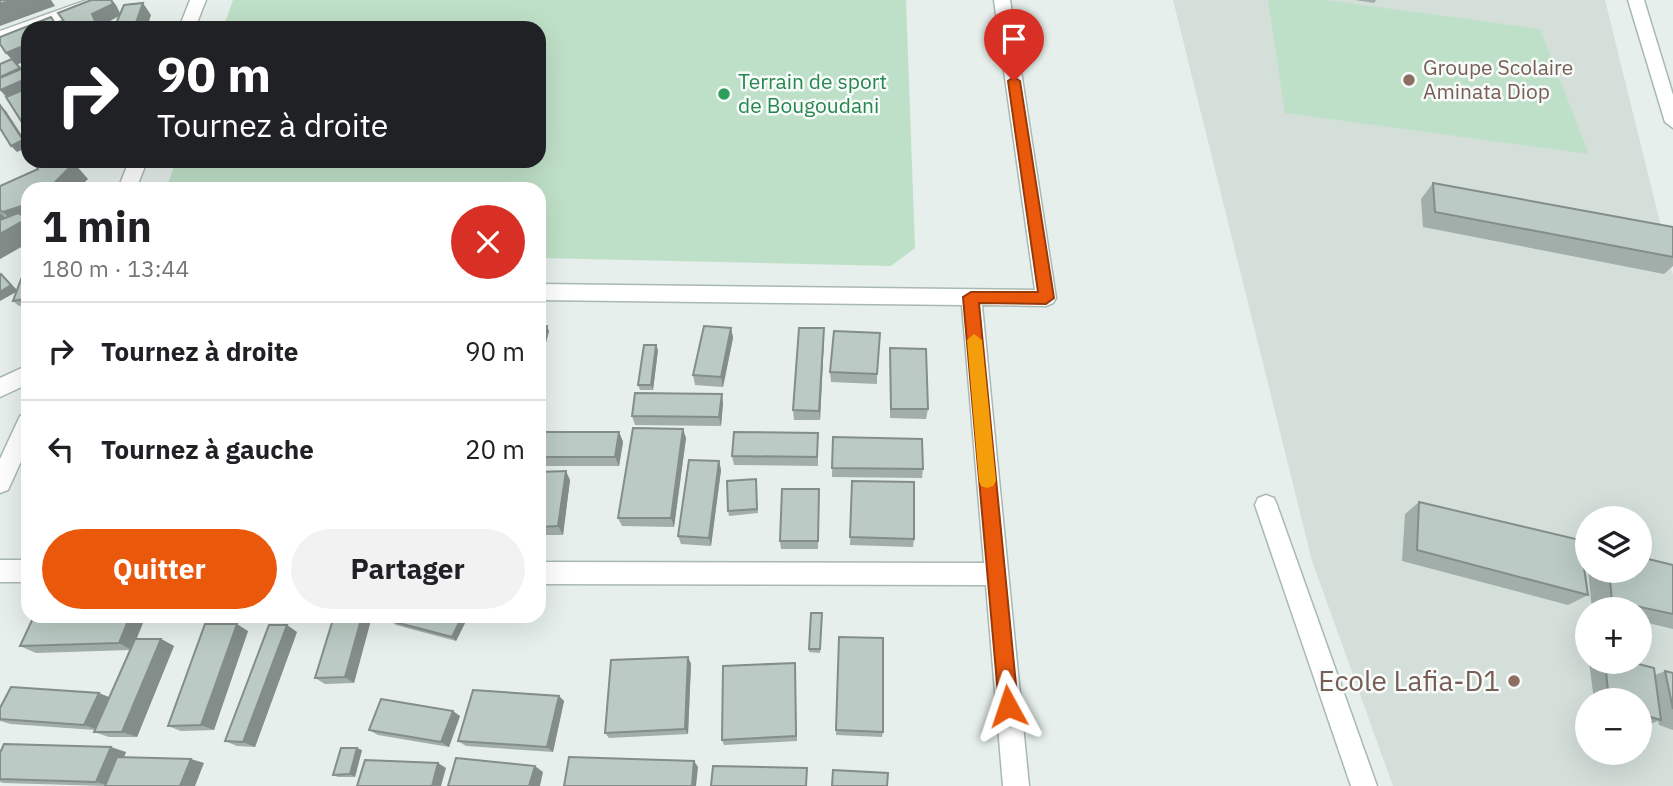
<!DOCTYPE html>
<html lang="fr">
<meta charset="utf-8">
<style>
body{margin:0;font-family:"IBM Plex Sans",sans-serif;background:#f2f2f2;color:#202124;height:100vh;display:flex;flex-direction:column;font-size:26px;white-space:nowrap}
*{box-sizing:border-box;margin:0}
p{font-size:23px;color:#757577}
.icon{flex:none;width:38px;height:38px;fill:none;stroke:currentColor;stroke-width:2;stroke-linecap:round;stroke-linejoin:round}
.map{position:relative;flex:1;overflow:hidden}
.sheet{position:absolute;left:21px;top:182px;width:525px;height:441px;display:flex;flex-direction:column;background:#fff;border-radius:21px;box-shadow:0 7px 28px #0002}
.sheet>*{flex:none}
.hud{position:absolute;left:21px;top:21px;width:525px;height:147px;border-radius:21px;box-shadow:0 7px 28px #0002;background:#202124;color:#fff;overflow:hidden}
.buttons{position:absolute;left:1575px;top:506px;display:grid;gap:14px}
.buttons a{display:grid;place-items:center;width:77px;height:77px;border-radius:50%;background:#fff;box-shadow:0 7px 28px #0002;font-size:35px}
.pin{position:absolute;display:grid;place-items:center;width:60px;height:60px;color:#fff;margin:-72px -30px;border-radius:50% 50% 50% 0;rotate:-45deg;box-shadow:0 0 7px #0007}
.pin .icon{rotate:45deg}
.me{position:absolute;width:77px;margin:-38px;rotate:355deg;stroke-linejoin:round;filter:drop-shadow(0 0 5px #0008)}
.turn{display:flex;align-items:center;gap:24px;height:147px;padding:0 21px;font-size:32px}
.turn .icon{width:91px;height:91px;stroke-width:2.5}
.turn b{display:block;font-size:49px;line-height:60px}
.round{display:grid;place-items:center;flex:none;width:74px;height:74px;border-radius:37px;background:#f2f2f2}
.head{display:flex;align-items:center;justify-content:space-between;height:119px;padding:0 21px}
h1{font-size:42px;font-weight:700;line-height:52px}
.button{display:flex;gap:14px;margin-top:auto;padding:14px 21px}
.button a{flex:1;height:80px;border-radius:42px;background:#ea580c;color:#fff;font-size:28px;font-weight:700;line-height:80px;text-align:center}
.button a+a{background:#f2f2f2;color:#202124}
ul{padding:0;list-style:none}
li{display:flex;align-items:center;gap:21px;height:98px;padding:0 21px;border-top:2px solid #e0e0e0}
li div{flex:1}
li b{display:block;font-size:26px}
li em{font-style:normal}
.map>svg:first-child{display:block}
.built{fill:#d4dfda;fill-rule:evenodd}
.green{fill:#bfe0c8}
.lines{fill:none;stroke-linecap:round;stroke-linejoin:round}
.street-casing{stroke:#a8b8b2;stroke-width:3}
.street{fill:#fff;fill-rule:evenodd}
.wall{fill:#a1aea9}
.shaded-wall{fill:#838d89}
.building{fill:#bbcac4;stroke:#838d89;stroke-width:2}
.route{fill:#ea580c;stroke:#983908;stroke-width:2}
.slow{fill:#f59e0b}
.education-dot{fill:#8d6e63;stroke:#f7fbf9;stroke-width:2.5}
.leisure-dot{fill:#2e9e5b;stroke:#f7fbf9;stroke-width:2.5}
.labels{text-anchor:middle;stroke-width:5;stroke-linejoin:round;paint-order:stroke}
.far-education-label{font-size:21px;fill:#785e54;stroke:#f7fbf9;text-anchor:start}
.far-leisure-label{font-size:21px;fill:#27864d;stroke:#f7fbf9;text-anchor:start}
.near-education-label{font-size:28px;fill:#785e54;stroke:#f7fbf9;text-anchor:end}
</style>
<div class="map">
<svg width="1673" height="786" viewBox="0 0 1673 786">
<rect width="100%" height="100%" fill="#e6efeb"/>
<path class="built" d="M1173,0H1605L1673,275V786H1393L1312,561ZM1587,518H1640V570H1587ZM1587,609H1640V662H1587ZM1587,700H1640V752H1587Z"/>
<g class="green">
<polygon points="233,0 906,0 915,248 891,266 539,258 539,189 166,189 176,161 539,161 539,28 223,28"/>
<polygon points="1268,0 1326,0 1540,29 1589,154 1285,113"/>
</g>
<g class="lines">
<g class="street-casing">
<g id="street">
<polygon points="87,0 109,0 106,3 39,28 28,28 28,32 0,42 0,31"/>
<polygon points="190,0 206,0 195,28 179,28"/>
<polygon points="994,0 1010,0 1056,298 1053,303 1046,306 982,305 1029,786 1003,786 986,585 539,584 539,562 984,563 962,305 539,300 539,284 1035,290"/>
<polygon points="1628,0 1644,0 1673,95 1673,128 1665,122"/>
<polygon points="129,161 147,161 136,189 118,189"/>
<polygon points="28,365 28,384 0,397 0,378"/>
<polygon points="28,413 28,446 8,490 0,493 0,459 20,416"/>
<polygon points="1266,495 1274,498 1277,505 1377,786 1351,786 1255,505 1258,498"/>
<rect x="0" y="560" width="28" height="22"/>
</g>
</g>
<use href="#street" class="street"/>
</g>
<g class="wall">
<polygon points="1355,0 1376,0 1374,3"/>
<polygon points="88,179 28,189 28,243 0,259 0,186"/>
<polygon points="1433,183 1673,227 1673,266 1664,274 1423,227 1421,199"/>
<polygon points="28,273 28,305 19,306 13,301 16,292 7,280 17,290"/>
<polygon points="539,325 549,331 544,350 539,350"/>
<polygon points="731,328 733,338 723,387 695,385 693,375"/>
<polygon points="824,338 820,420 794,420 793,410"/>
<polygon points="890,348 928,409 926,419 890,418"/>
<polygon points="658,350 653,390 640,390 638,385"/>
<polygon points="830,372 877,374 877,384 831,382"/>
<polygon points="723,403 721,426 635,425 632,416"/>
<polygon points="539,432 619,432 623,442 619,466 539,466"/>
<polygon points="818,433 818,466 734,465 732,456"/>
<polygon points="833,437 923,469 922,478 832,477"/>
<polygon points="686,438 674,527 622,526 618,518"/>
<polygon points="719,461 721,470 711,546 681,544 678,536"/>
<polygon points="539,472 570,480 563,535 539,535"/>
<polygon points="852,481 914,539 913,547 850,545"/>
<polygon points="756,484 758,513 729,516 728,511"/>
<polygon points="819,489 818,549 781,549 780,541"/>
<polygon points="1419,502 1588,595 1568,605 1402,561 1405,514"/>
<polygon points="1673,565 1673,629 1640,621 1640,609 1592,609 1588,570 1640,570"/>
<polygon points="822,613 820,653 809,652 809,649"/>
<polygon points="334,616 372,616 354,683 325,684 315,678"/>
<polygon points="462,617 466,621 456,641 396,625 391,621"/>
<polygon points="248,631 214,730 181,731 168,726"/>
<polygon points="297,632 255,747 237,746 225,741"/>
<polygon points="839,637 883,732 882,737 836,735"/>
<polygon points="137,639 161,639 174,646 137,737 109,737 94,732 95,730 11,724 0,721 0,708 109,697 130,650 36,653 20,646"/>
<polygon points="688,657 691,664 688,734 609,738 605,733"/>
<polygon points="1589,662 1631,662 1655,675 1665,671 1673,673 1673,730 1659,725 1658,721 1645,726 1640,724 1640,700 1594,700"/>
<polygon points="795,663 797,741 724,745 722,740"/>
<polygon points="559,696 564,701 553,752 466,746 458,741"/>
<polygon points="460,716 449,747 378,735 369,730"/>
<polygon points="362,750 355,777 338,777 333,775"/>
<polygon points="126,752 124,757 204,763 105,786 4,783 0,782 0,753"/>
</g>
<g class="shaded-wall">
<polygon points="12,0 51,0 55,6 0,26 0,4"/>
<polygon points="111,0 112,0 116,5 121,15 101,26 102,28 98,28 92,14"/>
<polygon points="143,3 151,15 147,28 134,28"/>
<polygon points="28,44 28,60 16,65 6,53"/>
<polygon points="28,78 28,94 10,101 0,90"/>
<polygon points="0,105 6,111 28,145 28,147 17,152 11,146"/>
<polygon points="74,163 88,179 78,189 51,189 55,182"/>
<polygon points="28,204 28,243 0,259 0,213 12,224 16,224 3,212"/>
<polygon points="1,274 18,291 0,301 0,292"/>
<polygon points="28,288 28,303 24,299"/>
<polygon points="547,326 549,331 544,350 542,345"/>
<polygon points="731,328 733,338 723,387 721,377"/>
<polygon points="824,328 824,338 820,420 819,411"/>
<polygon points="656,345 658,350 653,390 651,385"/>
<polygon points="539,357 543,364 539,377"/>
<polygon points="722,394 723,403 721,426 719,417"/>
<polygon points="683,429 686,438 674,527 671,518"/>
<polygon points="619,432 623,442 619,466 615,457"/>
<polygon points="719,461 721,470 711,546 709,538"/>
<polygon points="566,471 570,480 563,535 558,526"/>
<polygon points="130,616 146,616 132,650 119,643"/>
<polygon points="362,616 372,616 354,683 345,677"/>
<polygon points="462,617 466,621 456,641 452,637"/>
<polygon points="237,624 248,631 214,730 201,725"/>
<polygon points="287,625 297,632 255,747 243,742"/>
<polygon points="161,639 174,646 137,737 122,732"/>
<polygon points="688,657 691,664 688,734 685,729"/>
<polygon points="99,693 114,699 99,730 84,725"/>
<polygon points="559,696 564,701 553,752 547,747"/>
<polygon points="453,711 460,716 449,747 441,742"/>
<polygon points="111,747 126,752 111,786 96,782"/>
<polygon points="357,748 362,750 355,777 350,774"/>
<polygon points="191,759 204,763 195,786 180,786"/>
<polygon points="694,761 698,767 696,786 692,786"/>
<polygon points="438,763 446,768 441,786 432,786"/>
<polygon points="535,766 543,772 540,786 529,786"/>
</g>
<g class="building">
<polygon points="0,0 12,0 0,4"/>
<polygon points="91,0 111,0 113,4 92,14 98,28 69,28 58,13"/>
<polygon points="143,3 134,28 114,28 124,5"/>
<polygon points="51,17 58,28 28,28 28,44 6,53 0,44 0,37"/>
<polygon points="12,59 20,68 0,77 0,64"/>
<polygon points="28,66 28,78 0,90 0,78"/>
<polygon points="28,88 28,132 6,97"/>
<polygon points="0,105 23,140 11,146 0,128"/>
<polygon points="39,161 67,161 74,163 55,182 51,189 28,189 28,204 3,212 0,210 0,186 38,169 34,164"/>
<polygon points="1433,183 1673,227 1673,257 1435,212"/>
<polygon points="18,213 28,218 0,234 0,220"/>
<polygon points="28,273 28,288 24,299 13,301 23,274"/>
<polygon points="1,274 11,285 0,292 0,275"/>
<polygon points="539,325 547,326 542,345 539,345"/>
<polygon points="704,326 731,328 721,377 693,375"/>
<polygon points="799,328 824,328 819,411 793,410"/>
<polygon points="834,331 880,333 877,374 830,372"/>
<polygon points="644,345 656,345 651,385 638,385"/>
<polygon points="890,348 926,349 928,409 891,409"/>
<polygon points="635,393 722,394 719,417 632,416"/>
<polygon points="633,428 683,429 671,518 618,518"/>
<polygon points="539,432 619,432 615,457 539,457"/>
<polygon points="734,432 818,433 817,457 732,456"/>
<polygon points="833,437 922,439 923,469 832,468"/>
<polygon points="689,460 719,461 709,538 678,536"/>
<polygon points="566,471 558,526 539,527 539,472"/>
<polygon points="756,479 757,509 728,511 727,481"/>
<polygon points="852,481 914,482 914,539 850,537"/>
<polygon points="782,489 819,489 818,541 780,541"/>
<polygon points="1419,502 1580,540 1588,595 1417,550"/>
<polygon points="1640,557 1673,565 1673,614 1612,601 1609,570 1640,570"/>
<polygon points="811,613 822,613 820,649 809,649"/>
<polygon points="34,616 130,616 119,643 20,646"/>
<polygon points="334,616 362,616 345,677 315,678"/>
<polygon points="394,616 458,616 462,617 452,637 391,621"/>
<polygon points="205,624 237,624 201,725 168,726"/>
<polygon points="269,625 287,625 243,742 225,741"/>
<polygon points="839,637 883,638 883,732 836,730"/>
<polygon points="135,639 161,639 122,732 94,732"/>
<polygon points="688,657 685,729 605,733 611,660"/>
<polygon points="1605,662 1631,662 1654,668 1661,720 1640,714 1640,700 1609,700"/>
<polygon points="795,663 796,736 722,740 723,666"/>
<polygon points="1665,671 1673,673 1673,709"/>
<polygon points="11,687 99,693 84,725 0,719 0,708"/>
<polygon points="473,690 559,696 547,747 458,741"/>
<polygon points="381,699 453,711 441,742 369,730"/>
<polygon points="4,744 111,747 96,782 0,779 0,753"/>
<polygon points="341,748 357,748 350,774 333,775"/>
<polygon points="117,757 191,759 180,786 105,786"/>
<polygon points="569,757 694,761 692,786 564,786"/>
<polygon points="456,758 535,766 529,786 448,786"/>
<polygon points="365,760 438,763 432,786 357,786"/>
<polygon points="713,766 807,768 806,786 711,786"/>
<polygon points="833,770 888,773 887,786 832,786"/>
</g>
<polygon class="route" points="1014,77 1020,81 1054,298 1046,304 979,303 1018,706 1015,713 1008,716 1001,713 999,706 963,297 971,292 1038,292 1008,81"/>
<polygon class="slow" points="974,334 982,340 996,481 993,486 987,488 981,486 979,481 967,340"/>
<g class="education-dot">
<circle cx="1409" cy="80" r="7"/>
<circle cx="1514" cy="681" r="7"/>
</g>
<circle class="leisure-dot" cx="724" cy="94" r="7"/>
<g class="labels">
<g class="far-education-label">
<text x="1423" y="75">Groupe Scolaire<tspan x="1423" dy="24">Aminata Diop</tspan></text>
</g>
<g class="far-leisure-label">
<text x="738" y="89">Terrain de sport<tspan x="738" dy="24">de Bougoudani</tspan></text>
</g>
<g class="near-education-label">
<text x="1500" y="691">Ecole Lafia-D1</text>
</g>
</g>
</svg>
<div class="buttons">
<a><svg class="icon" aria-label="layers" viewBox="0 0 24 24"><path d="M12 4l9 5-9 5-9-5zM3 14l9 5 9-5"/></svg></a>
<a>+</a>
<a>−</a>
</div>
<div class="pin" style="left:1014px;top:81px;background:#d93025"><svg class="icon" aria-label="arrive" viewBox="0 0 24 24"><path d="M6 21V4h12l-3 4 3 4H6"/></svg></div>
<svg class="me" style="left:1008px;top:706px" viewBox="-20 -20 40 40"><path d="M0-17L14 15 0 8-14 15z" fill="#ea580c" stroke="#fff" stroke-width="4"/></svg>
<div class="hud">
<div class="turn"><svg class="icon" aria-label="right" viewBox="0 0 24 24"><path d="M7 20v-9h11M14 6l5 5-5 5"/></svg><div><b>90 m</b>Tournez à droite</div></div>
</div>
<section class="sheet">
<div class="head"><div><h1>1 min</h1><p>180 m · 13:44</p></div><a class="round" style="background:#d93025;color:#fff"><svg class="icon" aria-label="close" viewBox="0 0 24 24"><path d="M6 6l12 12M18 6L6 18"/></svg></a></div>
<ul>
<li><svg class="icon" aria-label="right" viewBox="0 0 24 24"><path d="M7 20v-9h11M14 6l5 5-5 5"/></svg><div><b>Tournez à droite</b></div><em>90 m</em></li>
<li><svg class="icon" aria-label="left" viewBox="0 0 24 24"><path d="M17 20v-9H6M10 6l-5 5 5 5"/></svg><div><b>Tournez à gauche</b></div><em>20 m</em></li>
</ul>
<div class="button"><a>Quitter</a><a>Partager</a></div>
</section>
</div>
